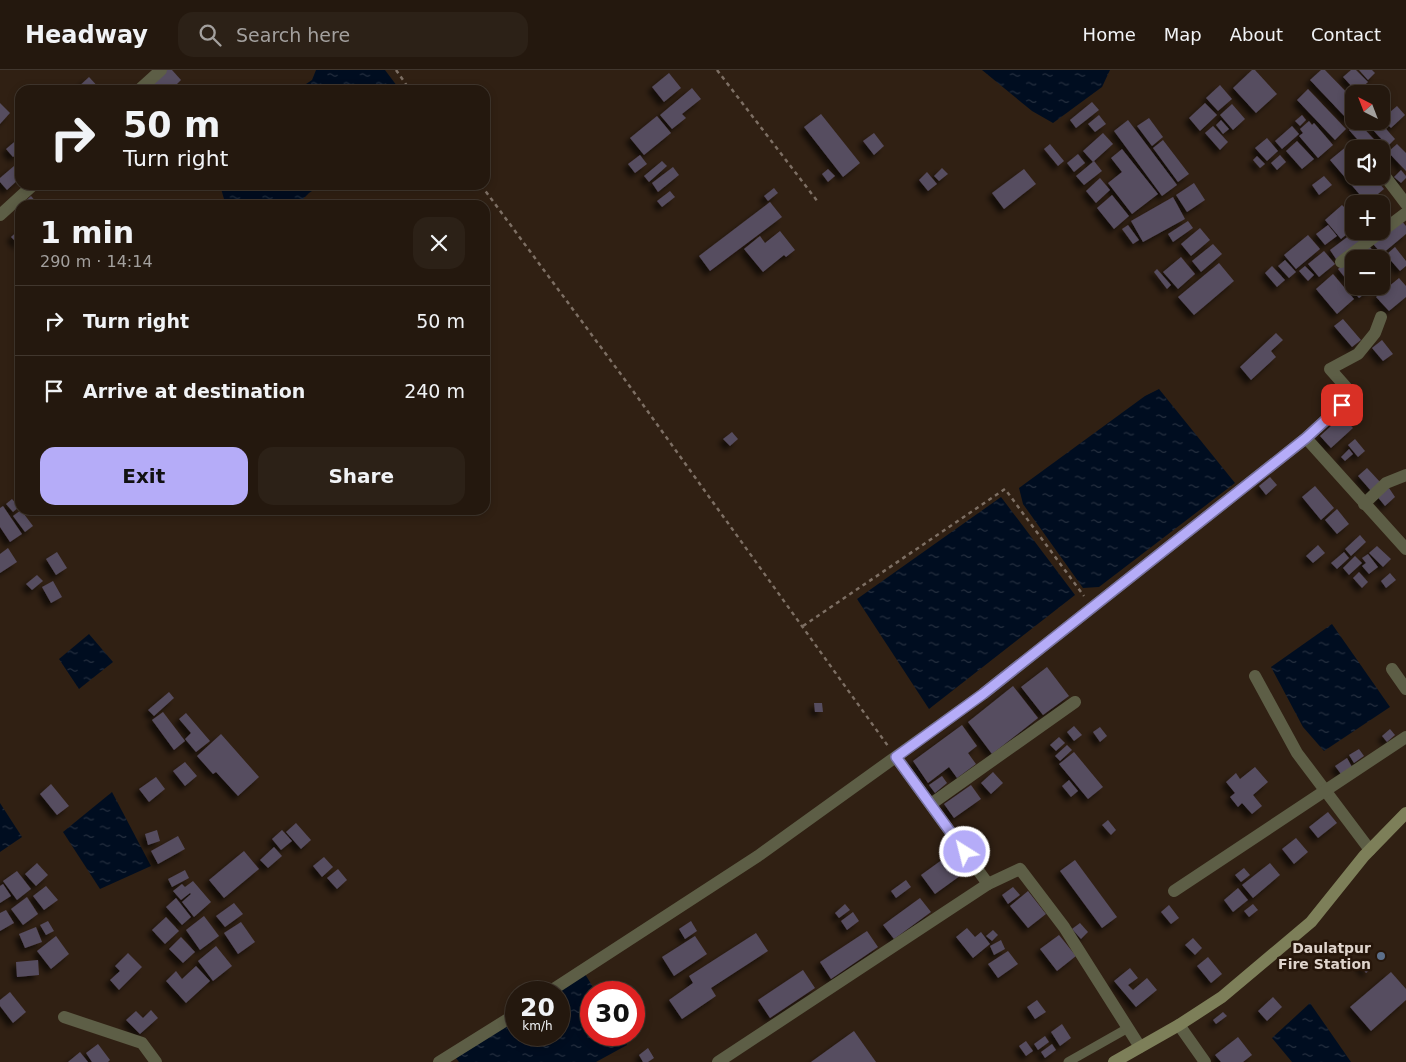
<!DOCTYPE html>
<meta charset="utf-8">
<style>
body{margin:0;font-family:"DejaVu Sans",sans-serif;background:#2c2117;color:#f1f3f6;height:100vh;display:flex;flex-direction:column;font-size:19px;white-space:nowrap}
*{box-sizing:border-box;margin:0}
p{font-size:16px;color:#a3a09e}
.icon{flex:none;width:28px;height:28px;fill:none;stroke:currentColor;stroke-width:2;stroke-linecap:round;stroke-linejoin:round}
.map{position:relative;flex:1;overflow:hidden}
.details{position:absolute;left:15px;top:130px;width:475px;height:315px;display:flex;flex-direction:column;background:#24180e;border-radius:15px;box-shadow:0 2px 8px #0003,0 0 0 1px #41372e}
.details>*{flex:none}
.top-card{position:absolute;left:15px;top:15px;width:475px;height:105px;border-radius:15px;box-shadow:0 2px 8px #0003,0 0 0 1px #41372e;background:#24180e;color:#f1f3f6;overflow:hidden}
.needle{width:32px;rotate:318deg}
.controls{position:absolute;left:1345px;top:15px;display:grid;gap:10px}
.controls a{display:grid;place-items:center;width:45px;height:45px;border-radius:10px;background:#24180e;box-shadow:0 2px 8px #0003,0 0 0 1px #41372e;font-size:25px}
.speed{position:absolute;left:505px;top:911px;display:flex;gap:10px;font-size:25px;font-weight:700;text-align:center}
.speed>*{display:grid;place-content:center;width:65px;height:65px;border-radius:50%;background:#24180e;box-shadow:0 2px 8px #0003,0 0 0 1px #41372e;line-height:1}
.speed small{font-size:12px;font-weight:400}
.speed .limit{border:8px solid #d22;background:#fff;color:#111}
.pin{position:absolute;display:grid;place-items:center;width:42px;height:42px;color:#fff;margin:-21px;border-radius:10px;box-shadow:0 2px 8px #0006}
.me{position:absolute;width:55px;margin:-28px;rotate:324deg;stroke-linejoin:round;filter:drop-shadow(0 0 4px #0008)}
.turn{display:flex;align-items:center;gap:18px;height:105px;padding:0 25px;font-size:22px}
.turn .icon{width:65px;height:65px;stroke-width:2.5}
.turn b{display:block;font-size:35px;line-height:42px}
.round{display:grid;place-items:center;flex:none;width:52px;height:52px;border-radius:15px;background:#2c2117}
.summary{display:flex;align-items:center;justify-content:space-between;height:85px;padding:0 25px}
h1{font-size:30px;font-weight:800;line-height:38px}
.cta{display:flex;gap:10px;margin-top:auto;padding:10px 25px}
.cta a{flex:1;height:58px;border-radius:15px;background:#b5acf8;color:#111;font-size:20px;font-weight:800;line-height:58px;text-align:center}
.cta a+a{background:#2c2117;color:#f1f3f6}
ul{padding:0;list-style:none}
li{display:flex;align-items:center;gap:15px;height:70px;padding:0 25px;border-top:1px solid #41372e}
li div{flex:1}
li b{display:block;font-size:19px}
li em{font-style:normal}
header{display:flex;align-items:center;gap:30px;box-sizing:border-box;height:70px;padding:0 25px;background:#24180e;border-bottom:1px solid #41372e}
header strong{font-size:24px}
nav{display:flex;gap:28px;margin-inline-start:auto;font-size:18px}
.search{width:350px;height:45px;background:#2c2117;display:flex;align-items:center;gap:12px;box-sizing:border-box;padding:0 18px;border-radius:15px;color:#a3a09e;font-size:19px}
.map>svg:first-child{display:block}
.water{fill:url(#water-ripples)}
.building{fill:#574d60;filter:url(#shadow)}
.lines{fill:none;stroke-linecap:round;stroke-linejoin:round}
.path{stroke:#7d6f64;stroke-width:2.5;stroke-dasharray:4 4;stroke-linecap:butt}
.service{stroke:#5d5e46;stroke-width:9}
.minor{stroke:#5d5e46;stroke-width:12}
.secondary{stroke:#7d7f59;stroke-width:12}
.route-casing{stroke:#7670a1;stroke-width:12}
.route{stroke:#b5acf8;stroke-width:9}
.service-dot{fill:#5c6f8a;stroke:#26160a;stroke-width:2}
.labels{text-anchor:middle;stroke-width:5;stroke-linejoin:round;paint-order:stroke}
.poi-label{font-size:14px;font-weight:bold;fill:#dfd4cc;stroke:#26160a;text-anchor:end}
</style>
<header>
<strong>Headway</strong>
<div class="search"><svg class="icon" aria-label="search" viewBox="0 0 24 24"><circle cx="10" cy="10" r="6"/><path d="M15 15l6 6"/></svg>Search here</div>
<nav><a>Home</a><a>Map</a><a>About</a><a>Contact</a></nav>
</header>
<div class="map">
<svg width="1406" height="992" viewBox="0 0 1406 992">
<defs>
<pattern id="water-ripples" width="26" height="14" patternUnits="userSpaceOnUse" patternTransform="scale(1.25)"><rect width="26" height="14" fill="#000d20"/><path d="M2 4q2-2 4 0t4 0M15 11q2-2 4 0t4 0" fill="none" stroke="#252f3f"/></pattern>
<filter id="shadow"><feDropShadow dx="-4.5" dy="4.5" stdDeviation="2.5" flood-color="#0009"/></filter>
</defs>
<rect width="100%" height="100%" fill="#302013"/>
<g class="water">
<polygon points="316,0 385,0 400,20 297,20 312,10"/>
<polygon points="982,0 1110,0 1102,17 1053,53 1032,41"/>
<polygon points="220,115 321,115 309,123 297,135 242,135 224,129"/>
<polygon points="1159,319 1235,413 1099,517 1083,518 1023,434 1019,418 1145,326"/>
<polygon points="1001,427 1075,525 929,639 857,529"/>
<polygon points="1332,554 1390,637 1324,681 1303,657 1271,597"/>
<polygon points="89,564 113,592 79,619 59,589"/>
<polygon points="112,722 151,796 100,819 63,762"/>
<polygon points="0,733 22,767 0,782"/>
<polygon points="585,904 596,922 591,922 591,965 621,965 627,975 596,992 459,992 456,988 516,949 516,965 559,965 559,922"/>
<polygon points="1310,933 1351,992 1292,992 1272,968"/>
</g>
<g class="building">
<polygon points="165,0 172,0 181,10 171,20 144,20"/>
<polygon points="1252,0 1255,0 1277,24 1256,43 1233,18"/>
<polygon points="1321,0 1325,0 1354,30 1354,45 1348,50 1310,10"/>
<polygon points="1351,0 1356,0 1368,12 1357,22 1343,7"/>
<polygon points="1359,0 1372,0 1375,3 1368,10"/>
<polygon points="669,3 681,18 664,32 652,17"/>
<polygon points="89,7 101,20 75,20"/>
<polygon points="1220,15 1232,29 1218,41 1206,28"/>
<polygon points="692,18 701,29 682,44 686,48 672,59 660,45"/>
<polygon points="1308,19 1346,59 1335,70 1297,30"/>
<polygon points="1092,32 1099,40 1076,58 1070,50"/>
<polygon points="0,33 10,43 0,54"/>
<polygon points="1205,33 1217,45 1200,61 1189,48"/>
<polygon points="1232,34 1245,49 1233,60 1220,45"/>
<polygon points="1397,36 1405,45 1391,58 1382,49"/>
<polygon points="821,44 860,93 843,107 804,57"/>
<polygon points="1099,45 1106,54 1095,62 1088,54"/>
<polygon points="1302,45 1306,50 1300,56 1295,51"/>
<polygon points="657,46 671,63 644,85 630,68"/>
<polygon points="1149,48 1163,67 1152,76 1137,56"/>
<polygon points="1128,50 1177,115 1162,126 1114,61"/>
<polygon points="1221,50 1229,59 1223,64 1216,55"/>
<polygon points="1309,51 1312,55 1314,53 1333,75 1318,88 1299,66 1303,63 1300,59"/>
<polygon points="1357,51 1382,78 1381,79 1366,79 1349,60"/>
<polygon points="1380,52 1395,69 1388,76 1372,59"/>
<polygon points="1213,56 1228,72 1220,80 1205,63"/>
<polygon points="1292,56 1299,64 1282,79 1275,71"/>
<polygon points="874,63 884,76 874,85 863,71"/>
<polygon points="1103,63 1113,74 1093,92 1083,81"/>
<polygon points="20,67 20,84 19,83 13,87 6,79"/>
<polygon points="1267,68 1278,81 1267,91 1255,78"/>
<polygon points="1163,70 1189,104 1178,112 1153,78"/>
<polygon points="1297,71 1314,89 1302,99 1286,81"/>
<polygon points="1050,74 1064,91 1058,96 1044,79"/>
<polygon points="1397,74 1406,83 1406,101 1388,82"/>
<polygon points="1347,76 1354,83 1354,106 1373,106 1384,119 1367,133 1330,90"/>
<polygon points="1122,79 1158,124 1132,144 1108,113 1122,102 1111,88"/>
<polygon points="1078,84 1085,93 1074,102 1067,93"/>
<polygon points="640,85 647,94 635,103 628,94"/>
<polygon points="1280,85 1286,92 1277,100 1271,93"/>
<polygon points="1257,86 1265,94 1260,98 1253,90"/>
<polygon points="662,91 667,96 649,112 644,106"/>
<polygon points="1094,91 1102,101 1084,115 1076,106"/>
<polygon points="14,96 20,103 20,108 7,120 0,112 0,108"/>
<polygon points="673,97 679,105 658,122 652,113"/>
<polygon points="942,98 948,104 939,111 934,106"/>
<polygon points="828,99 835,106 828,112 822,104"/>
<polygon points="1024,99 1036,114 1004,139 992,123"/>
<polygon points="1401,100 1406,106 1406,108 1401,113 1394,107"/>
<polygon points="927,102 937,114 928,121 919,110"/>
<polygon points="1324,106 1332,115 1319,125 1312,115"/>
<polygon points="1100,108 1110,120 1096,133 1086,121"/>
<polygon points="1194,113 1205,130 1187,142 1176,125"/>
<polygon points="774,118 778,123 768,131 764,126"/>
<polygon points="670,121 675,127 662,137 657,131"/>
<polygon points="1112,125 1129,146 1114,159 1097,138"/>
<polygon points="31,126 38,134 21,135"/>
<polygon points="1173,127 1185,149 1143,172 1131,151"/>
<polygon points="770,132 782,147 710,201 699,186"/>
<polygon points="1350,133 1354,138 1354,158 1341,169 1325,150 1342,135 1344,137"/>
<polygon points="1401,150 1406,156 1406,164 1382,184 1373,174"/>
<polygon points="1188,151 1193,158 1173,172 1168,164"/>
<polygon points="1128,155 1139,170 1133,174 1122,159"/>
<polygon points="1328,155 1337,166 1325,175 1316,164"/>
<polygon points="1200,158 1210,170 1191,186 1181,174"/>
<polygon points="20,159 20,176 11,167"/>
<polygon points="780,161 795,180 786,187 784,185 763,202 744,179 760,166 765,173"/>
<polygon points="1354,162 1360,171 1336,189 1330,180"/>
<polygon points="1308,165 1320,179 1296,199 1284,185"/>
<polygon points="1213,174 1222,184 1201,202 1192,191"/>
<polygon points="1369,176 1375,183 1369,189 1358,189 1356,186"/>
<polygon points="1395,177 1406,191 1406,196 1400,201 1386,185"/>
<polygon points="1324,181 1335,194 1319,207 1308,194"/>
<polygon points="1181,187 1195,204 1178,219 1163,202"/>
<polygon points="1285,190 1296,202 1289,208 1278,196"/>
<polygon points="1219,193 1234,211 1194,245 1178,227"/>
<polygon points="1344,194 1352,204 1346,209 1338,199"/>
<polygon points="1272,196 1285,210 1277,217 1265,203"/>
<polygon points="1305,196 1314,205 1308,211 1299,201"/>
<polygon points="1157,199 1171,215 1167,219 1154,202"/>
<polygon points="1333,204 1354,229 1337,244 1316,219"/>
<polygon points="1354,207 1354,216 1374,216 1359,228 1346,213"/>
<polygon points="1399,208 1406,216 1406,227 1389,241 1376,227"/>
<polygon points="1343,249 1361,270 1352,277 1334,256"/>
<polygon points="1276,263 1283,270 1271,281 1276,287 1251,310 1240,297"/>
<polygon points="1382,270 1393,284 1383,291 1372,278"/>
<polygon points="1342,346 1353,358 1331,378 1320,366"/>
<polygon points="732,362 738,369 730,376 723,369"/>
<polygon points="1355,369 1365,381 1358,387 1348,375"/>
<polygon points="1349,379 1353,384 1345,391 1341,387"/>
<polygon points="1367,398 1381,413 1372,422 1358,406"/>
<polygon points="1270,407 1277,415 1266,425 1259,416"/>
<polygon points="1315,416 1334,438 1321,450 1302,427"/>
<polygon points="1389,418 1395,427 1385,436 1376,425"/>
<polygon points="12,429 19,437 13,442 6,434"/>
<polygon points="3,436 22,464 10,472 0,457 0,438"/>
<polygon points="1337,439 1349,454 1337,464 1325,450"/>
<polygon points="21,440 33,456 25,462 13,446"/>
<polygon points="1360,465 1366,472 1351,486 1345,479"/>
<polygon points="1318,475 1325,483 1313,493 1306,486"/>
<polygon points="1377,476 1391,489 1383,497 1369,483"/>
<polygon points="8,478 17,492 0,503 0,484"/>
<polygon points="57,482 67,498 56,505 46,489"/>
<polygon points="1344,482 1349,488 1337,499 1331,493"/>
<polygon points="1368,484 1378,497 1369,504 1362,496 1366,493 1362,488"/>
<polygon points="1355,486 1362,493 1349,505 1343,498"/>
<polygon points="1359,502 1368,512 1362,518 1353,508"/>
<polygon points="1390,503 1396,510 1386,518 1381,511"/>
<polygon points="37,505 43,511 32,520 26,514"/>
<polygon points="53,511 62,527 51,533 42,517"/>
<polygon points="1047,597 1069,626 1043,645 1021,617"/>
<polygon points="1013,616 1038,648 992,684 968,652"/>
<polygon points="169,622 174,628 154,646 148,640"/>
<polygon points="814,633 822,633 823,642 815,642"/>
<polygon points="163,642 185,671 174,680 152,650"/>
<polygon points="186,643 210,671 196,682 185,669 191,663 179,649"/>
<polygon points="962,655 977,676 968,683 976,694 957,708 949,697 928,713 913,691"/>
<polygon points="1074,656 1082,665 1074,671 1067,662"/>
<polygon points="1100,657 1107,666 1100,672 1093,662"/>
<polygon points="1390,659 1395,665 1387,672 1382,666"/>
<polygon points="221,664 259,707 238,726 216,702 213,704 197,686"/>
<polygon points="1059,667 1065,673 1056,681 1050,675"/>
<polygon points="1067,675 1072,680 1060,691 1055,686"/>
<polygon points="1359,679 1364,686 1354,693 1349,685"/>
<polygon points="1074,682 1103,717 1088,729 1059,694"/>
<polygon points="1347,688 1352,697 1341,704 1335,696"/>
<polygon points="185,692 197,706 185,716 173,701"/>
<polygon points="1255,697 1268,712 1253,725 1262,736 1252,744 1242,733 1238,737 1230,727 1235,723 1226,712 1236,703 1240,709"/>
<polygon points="993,702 1003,713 991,724 981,713"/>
<polygon points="942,706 947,713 935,723 929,715"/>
<polygon points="156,707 165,719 149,732 139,719"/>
<polygon points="1069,710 1078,721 1071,727 1062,716"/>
<polygon points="51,714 69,736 57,745 40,724"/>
<polygon points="971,715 981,729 954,748 944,734"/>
<polygon points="1328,742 1337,753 1318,768 1309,757"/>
<polygon points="1108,750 1116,760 1111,765 1102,755"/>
<polygon points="296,753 311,770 301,779 286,762"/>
<polygon points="157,760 160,771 148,775 145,764"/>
<polygon points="282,760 292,771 281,780 272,769"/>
<polygon points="178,766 185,779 158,794 151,781"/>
<polygon points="1296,768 1308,782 1294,794 1282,779"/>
<polygon points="274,777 282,786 268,798 260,790"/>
<polygon points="244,781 259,799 224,828 209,810"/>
<polygon points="950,784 964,803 935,824 921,805"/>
<polygon points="324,787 333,797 322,807 313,796"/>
<polygon points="1075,790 1117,847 1102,858 1060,801"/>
<polygon points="37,793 48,805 36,816 25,804"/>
<polygon points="1270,793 1280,805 1253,828 1242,815"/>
<polygon points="1244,798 1250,805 1241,812 1235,805"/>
<polygon points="338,799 347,810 337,819 327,808"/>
<polygon points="185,800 189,808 172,817 168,809"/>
<polygon points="17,801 31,819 17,830 3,811"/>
<polygon points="906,810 911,817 896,828 891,821"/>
<polygon points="193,811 211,832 194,847 182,832 191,824 190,823 181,830 173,821 182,814 185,817"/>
<polygon points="3,814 11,826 0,833 0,816"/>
<polygon points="46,816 58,830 44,840 33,826"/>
<polygon points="1013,817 1020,825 1008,834 1002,825"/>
<polygon points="1238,818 1248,830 1233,842 1224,830"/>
<polygon points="1028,821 1046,844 1028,858 1010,836"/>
<polygon points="27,827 38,844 23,855 11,839"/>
<polygon points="176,828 191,847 182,855 166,837"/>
<polygon points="920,828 931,842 894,869 883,855"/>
<polygon points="234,833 243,844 225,857 216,846"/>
<polygon points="845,834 850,840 839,848 835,843"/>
<polygon points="1253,834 1258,840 1249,847 1244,841"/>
<polygon points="1169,835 1179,848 1171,854 1161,842"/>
<polygon points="6,840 14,853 0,861 0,843"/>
<polygon points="853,842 859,851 847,860 841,851"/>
<polygon points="204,846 219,866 200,880 186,860"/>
<polygon points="166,847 179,861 165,874 152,860"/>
<polygon points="48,851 54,861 46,865 40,855"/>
<polygon points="691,851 697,861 685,869 679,859"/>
<polygon points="241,852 255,872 238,884 224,863"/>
<polygon points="1080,853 1088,862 1081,869 1072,859"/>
<polygon points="36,857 42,872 25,878 19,864"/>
<polygon points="967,858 975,867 981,862 990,874 973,888 956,867"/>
<polygon points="993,860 998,865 992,871 986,866"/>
<polygon points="867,861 878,877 831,909 820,892"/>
<polygon points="756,863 768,881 711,918 716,926 682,949 669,930 693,913 689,906"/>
<polygon points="1059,865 1076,886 1057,901 1040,879"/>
<polygon points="56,866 69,884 51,899 37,881"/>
<polygon points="695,866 707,884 674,906 662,887"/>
<polygon points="181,867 195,882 183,893 169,879"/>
<polygon points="1193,868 1202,878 1195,885 1185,875"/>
<polygon points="1001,870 1005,879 994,885 990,876"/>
<polygon points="216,876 232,896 213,911 198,891"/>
<polygon points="1008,881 1018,894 998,908 988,894"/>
<polygon points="128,883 142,897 119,920 110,910 120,901 115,896"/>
<polygon points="1208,887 1222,904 1211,913 1197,896"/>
<polygon points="1361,889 1370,900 1366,903 1358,893"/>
<polygon points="38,890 39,905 17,907 16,892"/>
<polygon points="196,896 210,911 186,933 166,911 176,901 182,909"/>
<polygon points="1130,898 1138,908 1128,915 1133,920 1147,908 1157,920 1136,937 1114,911"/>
<polygon points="803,900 815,918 770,948 758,930"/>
<polygon points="1391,902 1406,919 1406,930 1371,961 1350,937"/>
<polygon points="10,922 26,942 13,953 0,936 0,930"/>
<polygon points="1273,927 1282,937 1267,951 1258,941"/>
<polygon points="1037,930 1046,942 1035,949 1027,937"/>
<polygon points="151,940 158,948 140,964 126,950 136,941 143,948"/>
<polygon points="1223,942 1227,946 1216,954 1213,950"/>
<polygon points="1062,954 1071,968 1060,976 1051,962"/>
<polygon points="854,961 876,992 811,992"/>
<polygon points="1045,966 1049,972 1038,980 1034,974"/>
<polygon points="1238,967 1252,985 1243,992 1221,992 1215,985"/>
<polygon points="1026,971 1033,981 1026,986 1019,976"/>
<polygon points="98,974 110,990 108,992 92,992 86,983"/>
<polygon points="1052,974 1056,980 1045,988 1041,982"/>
<polygon points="648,978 654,988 648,992 643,992 639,985"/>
<polygon points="80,982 88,992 68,992"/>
</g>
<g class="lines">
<g class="path">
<polyline points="396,0 410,20"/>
<polyline points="717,0 818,132"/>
<polyline points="481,115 631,318 888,676"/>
<polyline points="803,556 1005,419 1084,526"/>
</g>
<polyline class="service" points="1068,992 1128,958"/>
<g class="minor">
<polyline points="139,20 161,0"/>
<polyline points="1381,101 1406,134"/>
<polyline points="0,145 33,115"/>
<polyline points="1341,192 1406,143"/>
<polyline points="1306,368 1353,325 1330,299 1358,284 1375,263 1381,247"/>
<polyline points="1364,434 1386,413 1406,405"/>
<polyline points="1392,599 1406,619"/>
<polyline points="1255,606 1297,683 1370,780"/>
<polyline points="931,734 1075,632"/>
<polyline points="988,814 1020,799 1064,857 1140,977"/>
<polyline points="1174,821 1406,667"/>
<polyline points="549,922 758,786 983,624 1306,368 1406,479"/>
<polyline points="64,947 142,973 156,992"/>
<polyline points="1179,955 1205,992"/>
<polyline points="439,992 516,944"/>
<polyline points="718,992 988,814 896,687"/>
</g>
<polyline class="secondary" points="1114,992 1179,955 1222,927 1279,879 1311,852 1364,786 1406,743"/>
</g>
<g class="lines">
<g class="route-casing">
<polyline id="route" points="965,782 896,687 983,624 1306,368 1342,335"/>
</g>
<use href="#route" class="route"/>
</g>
<circle class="service-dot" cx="1381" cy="886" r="5"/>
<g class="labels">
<g class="poi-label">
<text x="1371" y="883">Daulatpur<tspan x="1371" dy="16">Fire Station</tspan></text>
</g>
</g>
</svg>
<div class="controls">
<a><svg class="needle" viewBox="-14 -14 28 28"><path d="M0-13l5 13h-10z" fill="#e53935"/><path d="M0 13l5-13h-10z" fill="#a3a09e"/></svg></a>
<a><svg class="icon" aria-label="sound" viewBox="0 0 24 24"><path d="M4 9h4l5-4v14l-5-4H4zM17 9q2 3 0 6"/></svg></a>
<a>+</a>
<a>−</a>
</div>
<div class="speed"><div>20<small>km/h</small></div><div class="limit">30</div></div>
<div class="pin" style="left:1342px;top:335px;background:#d93025"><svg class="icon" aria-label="arrive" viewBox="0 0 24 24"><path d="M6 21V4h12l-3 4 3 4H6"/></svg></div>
<svg class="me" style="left:965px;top:782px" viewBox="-20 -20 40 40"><circle r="17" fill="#b5acf8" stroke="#fff" stroke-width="3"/><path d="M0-11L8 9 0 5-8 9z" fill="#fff"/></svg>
<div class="top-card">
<div class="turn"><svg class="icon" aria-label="right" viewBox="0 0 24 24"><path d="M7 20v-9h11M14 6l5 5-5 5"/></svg><div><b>50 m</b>Turn right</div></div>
</div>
<section class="details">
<div class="summary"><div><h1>1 min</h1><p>290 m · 14:14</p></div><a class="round"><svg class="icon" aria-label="close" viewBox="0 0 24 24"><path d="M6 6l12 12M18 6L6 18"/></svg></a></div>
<ul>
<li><svg class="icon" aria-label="right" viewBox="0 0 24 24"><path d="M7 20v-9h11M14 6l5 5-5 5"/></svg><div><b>Turn right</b></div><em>50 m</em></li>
<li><svg class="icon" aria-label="arrive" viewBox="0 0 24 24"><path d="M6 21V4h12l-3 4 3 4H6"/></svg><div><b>Arrive at destination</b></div><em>240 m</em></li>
</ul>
<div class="cta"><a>Exit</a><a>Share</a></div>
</section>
</div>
